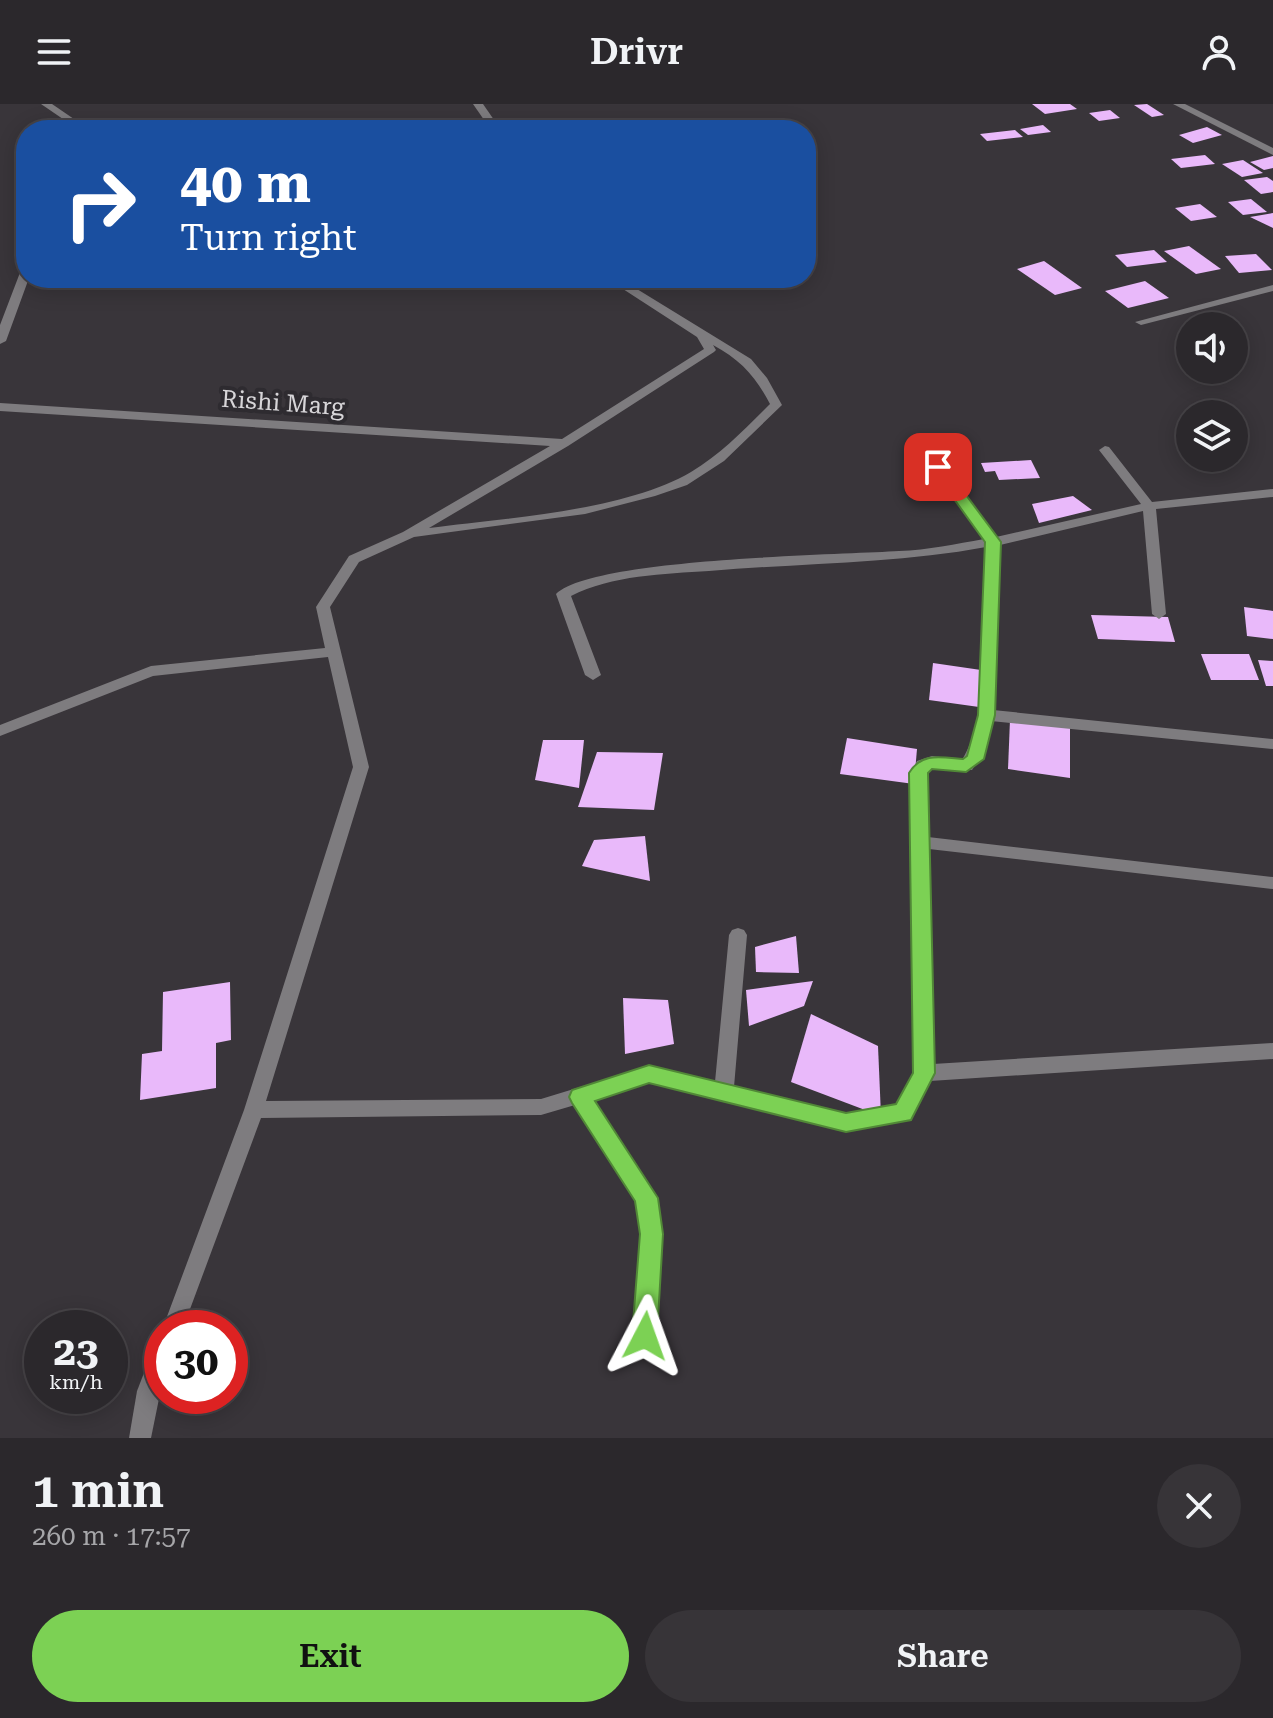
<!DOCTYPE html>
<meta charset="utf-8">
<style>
body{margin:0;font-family:"Roboto Serif",serif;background:#373438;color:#f1f3f6;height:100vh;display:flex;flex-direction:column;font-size:30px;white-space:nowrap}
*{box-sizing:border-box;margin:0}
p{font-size:26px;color:#a6a6a9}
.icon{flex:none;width:44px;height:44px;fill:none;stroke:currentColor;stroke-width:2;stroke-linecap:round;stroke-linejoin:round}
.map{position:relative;height:1334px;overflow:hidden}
.drawer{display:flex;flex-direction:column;background:#2b282c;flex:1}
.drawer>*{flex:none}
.hud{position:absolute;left:16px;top:16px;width:800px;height:168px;border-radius:32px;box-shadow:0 4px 20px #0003,0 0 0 2px #474448;background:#1a4fa0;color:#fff;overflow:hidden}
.buttons{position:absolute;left:1176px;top:208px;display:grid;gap:16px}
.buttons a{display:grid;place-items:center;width:72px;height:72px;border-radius:50%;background:#2b282c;box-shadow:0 4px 20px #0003,0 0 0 2px #474448;font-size:40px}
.speed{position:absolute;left:24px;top:1206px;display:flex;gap:16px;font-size:40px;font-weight:700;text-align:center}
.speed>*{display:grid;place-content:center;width:104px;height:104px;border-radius:50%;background:#2b282c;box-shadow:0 4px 20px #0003,0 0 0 2px #474448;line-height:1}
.speed small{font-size:20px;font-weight:400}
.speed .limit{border:12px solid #d22;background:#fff;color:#111}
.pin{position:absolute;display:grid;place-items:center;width:68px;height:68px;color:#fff;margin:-34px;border-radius:16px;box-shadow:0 4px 12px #0006}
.me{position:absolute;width:88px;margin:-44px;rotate:4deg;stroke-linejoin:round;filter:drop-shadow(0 0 6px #0008)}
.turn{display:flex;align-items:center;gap:28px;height:168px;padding:0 32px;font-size:36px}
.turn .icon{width:104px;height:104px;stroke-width:2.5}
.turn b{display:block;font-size:56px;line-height:68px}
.round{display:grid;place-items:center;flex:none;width:84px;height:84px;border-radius:42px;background:#373438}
.head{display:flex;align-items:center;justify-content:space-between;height:136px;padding:0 32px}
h1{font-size:48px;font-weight:600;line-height:60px}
.action{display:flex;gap:16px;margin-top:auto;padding:16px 32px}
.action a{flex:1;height:92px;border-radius:48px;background:#7cd154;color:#111;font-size:32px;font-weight:600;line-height:92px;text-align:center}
.action a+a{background:#373438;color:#f1f3f6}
header{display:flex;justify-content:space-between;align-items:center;height:104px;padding:0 32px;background:#2b282c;font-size:36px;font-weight:600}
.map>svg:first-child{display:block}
.building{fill:#e9b9fa}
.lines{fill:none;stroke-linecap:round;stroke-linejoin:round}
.street{fill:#7e7c7f;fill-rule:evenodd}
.route{fill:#7cd154;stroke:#518837;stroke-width:2}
.labels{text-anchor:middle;stroke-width:8;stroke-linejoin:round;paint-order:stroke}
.far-street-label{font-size:24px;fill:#d7d5d8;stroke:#2e2b30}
</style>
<header><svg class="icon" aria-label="menu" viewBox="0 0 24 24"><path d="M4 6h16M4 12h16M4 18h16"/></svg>Drivr<svg class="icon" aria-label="person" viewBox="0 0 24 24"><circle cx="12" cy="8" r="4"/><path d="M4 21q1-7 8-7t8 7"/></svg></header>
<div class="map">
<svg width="1273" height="1334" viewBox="0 0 1273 1334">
<rect width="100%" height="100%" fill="#39353a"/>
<g class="building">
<polygon points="1032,0 1070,0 1077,5 1045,10"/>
<polygon points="1147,0 1164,11 1152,13 1134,1"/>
<polygon points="1110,6 1120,14 1099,17 1089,9"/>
<polygon points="1043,21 1051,28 1028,31 1020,25"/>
<polygon points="1207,23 1222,31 1193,39 1179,31"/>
<polygon points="1015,26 1023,33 987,37 980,30"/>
<polygon points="1205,51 1215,60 1181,64 1171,55"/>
<polygon points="1273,52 1273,64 1264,66 1250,58"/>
<polygon points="1243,56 1263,69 1242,73 1222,60"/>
<polygon points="1267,73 1273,77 1273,88 1261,90 1244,76"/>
<polygon points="1251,95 1267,108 1243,111 1228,98"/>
<polygon points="1200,100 1217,113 1191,117 1175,104"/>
<polygon points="1273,109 1273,124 1250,113"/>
<polygon points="1189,142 1221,165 1196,170 1164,147"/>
<polygon points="1154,146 1167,158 1127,163 1115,151"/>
<polygon points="1256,150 1272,166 1239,169 1225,152"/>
<polygon points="1044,157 1082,184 1055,191 1017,165"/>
<polygon points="1145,177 1169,194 1128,204 1105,187"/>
<polygon points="1031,356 1040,374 999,376 995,367 985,368 981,359"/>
<polygon points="1073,392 1092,406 1039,419 1032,400"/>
<polygon points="1244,503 1273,507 1273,535 1247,532"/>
<polygon points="1091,511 1168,513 1175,538 1098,535"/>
<polygon points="1201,550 1249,550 1259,576 1211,576"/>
<polygon points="1258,556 1273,557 1273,582 1266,582"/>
<polygon points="933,559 981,566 979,603 929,596"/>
<polygon points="1010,616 1070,624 1070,674 1008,665"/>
<polygon points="847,634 917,645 914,680 840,670"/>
<polygon points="543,636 584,636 579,684 535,676"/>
<polygon points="597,648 663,649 654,706 578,703"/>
<polygon points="645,732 650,777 582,762 594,736"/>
<polygon points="796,832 799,869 756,868 755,843"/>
<polygon points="813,877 804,902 749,922 746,886"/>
<polygon points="230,878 231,936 216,939 216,984 140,996 142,950 162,947 163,888"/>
<polygon points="623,894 668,896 674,940 625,950"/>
<polygon points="811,910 878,942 881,1012 791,978"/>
</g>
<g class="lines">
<g class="street">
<polygon points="41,0 52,0 90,26 79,26"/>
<polygon points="473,0 483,0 501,26 491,26"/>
<polygon points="1173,0 1185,0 1273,44 1273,51"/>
<polygon points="26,163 26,174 29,174 6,237 0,240 0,221 21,166"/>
<path d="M606,174H619L751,255L767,274L782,301L724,357L687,381L655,392L585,410L414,433L359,458L330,503L369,663L266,997L541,995L649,962L715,978L729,831L732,826L738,824L744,826L747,831L734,983L846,1010L897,1002L914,969L911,669L917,657L932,652L962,656C991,613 984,496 986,443C895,460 802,459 709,467C664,470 612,471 571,492L601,571L593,576L585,571L556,490C592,454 838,451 899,447C928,446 956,440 984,435L932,363L938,359L943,360L996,433L1141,400L1099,346L1105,342L1109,343L1152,398L1273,385V393L1156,405L1166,510L1159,515L1152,510L1143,407L1000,441L997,557L993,606L1273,635V645L991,617L984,648L972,666L929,665L927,669L928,733L1273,773V785L929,745L933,960L1273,939V955L930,977L910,1015L846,1028L649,978L592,996L657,1094L661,1130L656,1232L653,1239L645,1243L637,1239L634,1232L641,1130L637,1096L575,1001L541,1011L261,1014L183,1224L162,1226L244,1006L353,663L328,553L153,572L0,632V621L151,562L325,544L316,503L349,452L403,428L550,342L0,307V299L562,335L704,245L697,233ZM713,241C741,256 756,273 770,300C745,325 721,350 691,368C625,407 505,414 429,424L568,342L714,248L716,246Z"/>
<polygon points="1273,181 1273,187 1141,221 1135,218"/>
<polygon points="162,1240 162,1280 151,1334 129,1334 137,1287 154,1243"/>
</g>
</g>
<path class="route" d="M938,359L943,360L1001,438L995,611L984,655L966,668L932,665L928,669L935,969L911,1016L846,1028L649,979L595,997L658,1094L663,1130L657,1232L653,1241L645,1244L636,1241L632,1232L640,1130L635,1097L572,999L569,993L572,986L649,961L846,1009L896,1000L913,969L909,669C922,648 940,653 963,655L967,652L978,611L985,438L931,363Z"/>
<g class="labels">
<g class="far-street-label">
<text transform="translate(283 299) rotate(4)" y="8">Rishi Marg</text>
</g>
</g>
</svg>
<div class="buttons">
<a><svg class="icon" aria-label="sound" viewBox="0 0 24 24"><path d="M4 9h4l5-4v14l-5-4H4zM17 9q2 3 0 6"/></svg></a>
<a><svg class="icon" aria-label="layers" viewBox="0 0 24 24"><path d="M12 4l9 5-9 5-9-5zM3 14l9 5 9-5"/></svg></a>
</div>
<div class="speed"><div>23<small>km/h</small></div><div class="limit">30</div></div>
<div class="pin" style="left:938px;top:363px;background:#d93025"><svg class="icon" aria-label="arrive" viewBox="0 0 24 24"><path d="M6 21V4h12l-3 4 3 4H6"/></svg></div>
<svg class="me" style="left:645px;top:1232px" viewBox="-20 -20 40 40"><path d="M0-17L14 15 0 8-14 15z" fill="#7cd154" stroke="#fff" stroke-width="4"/></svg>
<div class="hud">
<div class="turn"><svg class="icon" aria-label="right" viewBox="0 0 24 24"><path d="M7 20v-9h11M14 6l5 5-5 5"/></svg><div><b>40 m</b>Turn right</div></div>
</div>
</div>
<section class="drawer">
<div class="head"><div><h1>1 min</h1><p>260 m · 17:57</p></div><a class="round"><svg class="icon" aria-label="close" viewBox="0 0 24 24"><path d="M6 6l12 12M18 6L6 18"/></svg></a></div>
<div class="action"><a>Exit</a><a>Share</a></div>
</section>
